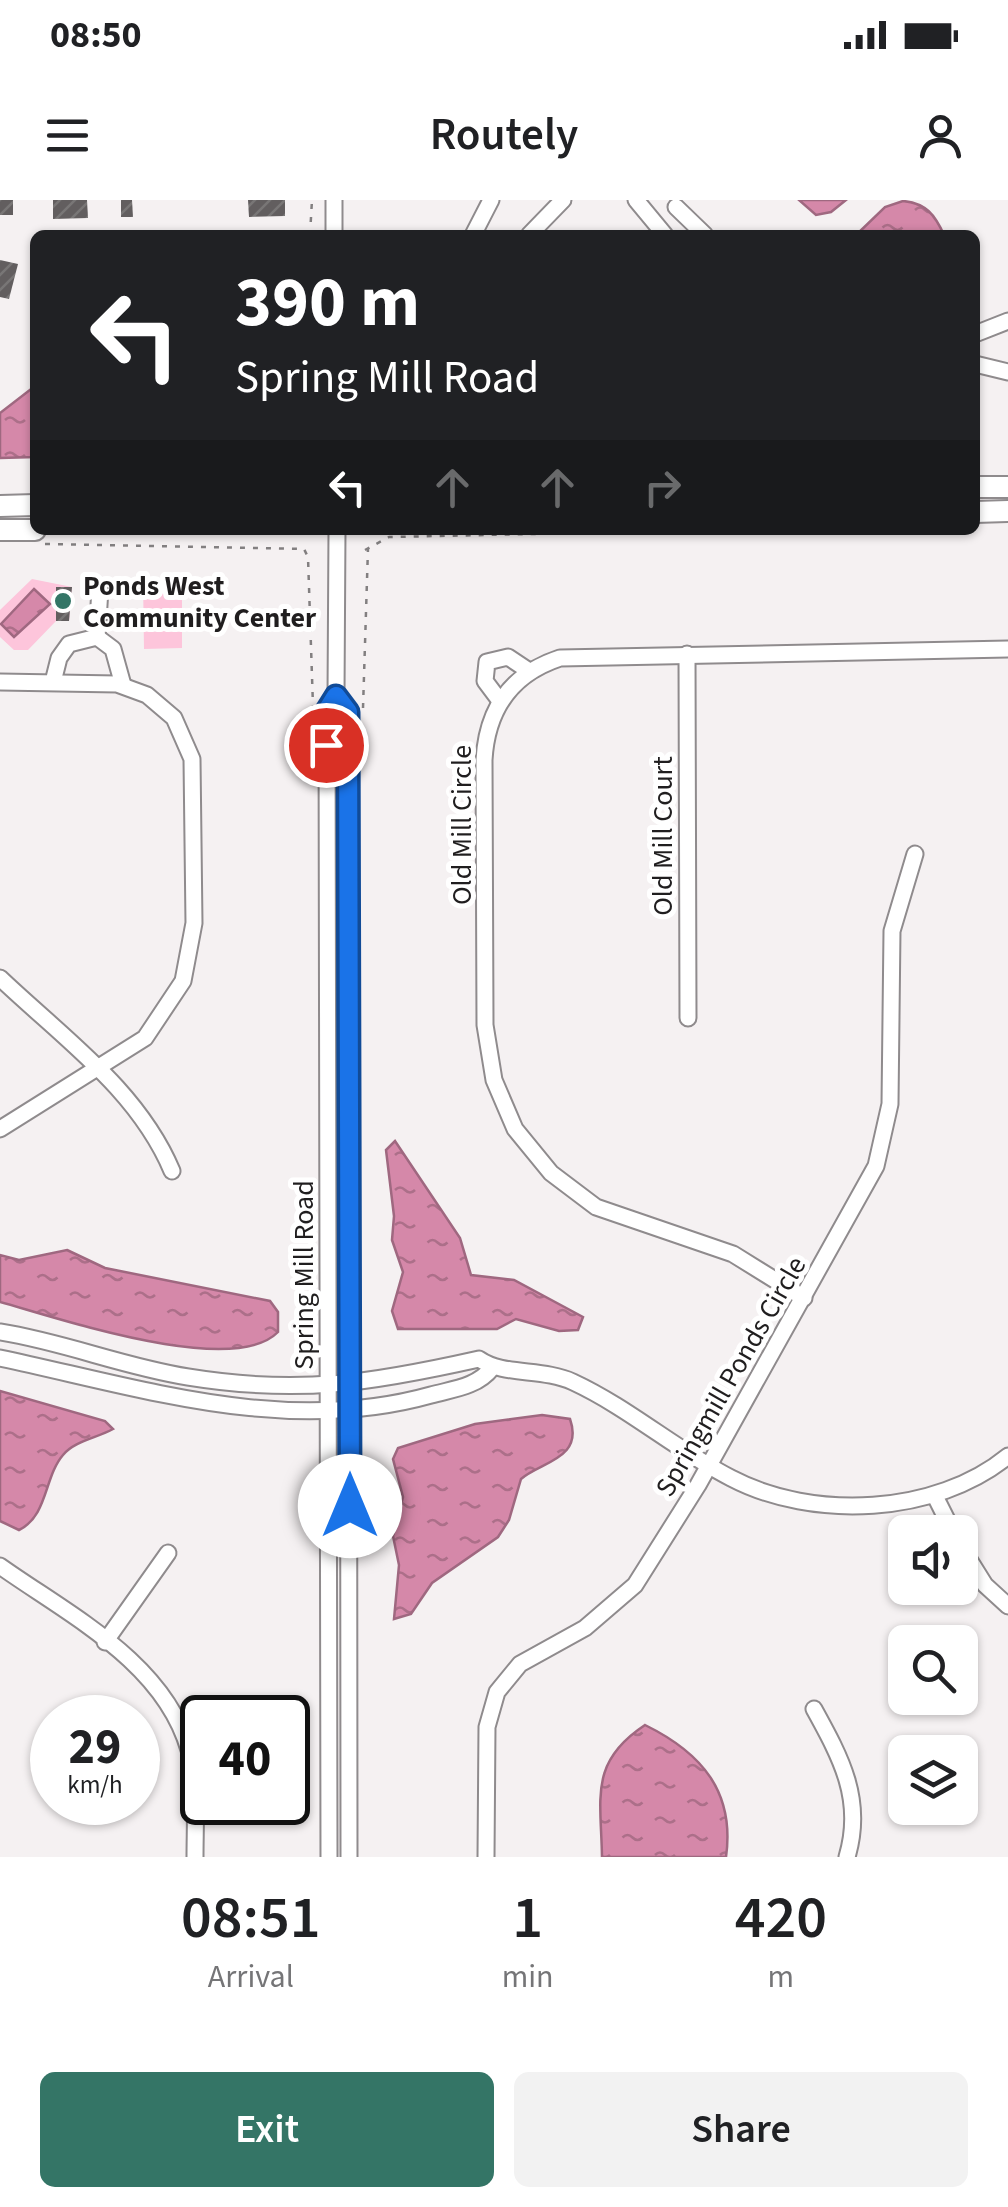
<!DOCTYPE html>
<style>
body{margin:0;font-family:"Source Sans 3",sans-serif;background:#f2f2f2;color:#202124;height:100vh;display:flex;flex-direction:column;font-size:38px;white-space:nowrap}
*{box-sizing:border-box;margin:0}
p{font-size:32px;color:#757577}
.icon{flex:none;width:55px;height:55px;fill:none;stroke:currentColor;stroke-width:2;stroke-linecap:round;stroke-linejoin:round}
.map{position:relative;height:1657px;overflow:hidden}
.panel{display:flex;flex-direction:column;background:#fff;flex:1}
.panel>*{flex:none}
.top-card{position:absolute;left:30px;top:30px;width:950px;height:305px;border-radius:15px;box-shadow:0 2px 8px #0004;background:#202124;color:#fff;overflow:hidden}
.tools{position:absolute;left:888px;top:1315px;display:grid;gap:20px}
.tools a{display:grid;place-items:center;width:90px;height:90px;border-radius:15px;background:#fff;box-shadow:0 2px 8px #0004;font-size:50px}
.speed{position:absolute;left:30px;top:1495px;display:flex;gap:20px;font-size:50px;font-weight:700;text-align:center}
.speed>*{display:grid;place-content:center;width:130px;height:130px;border-radius:50%;background:#fff;box-shadow:0 2px 8px #0004;line-height:1}
.speed small{font-size:25px;font-weight:400}
.speed .limit{border:5px solid #111;border-radius:15px;background:#fff;color:#111}
.pin{position:absolute;display:grid;place-items:center;width:85px;height:85px;color:#fff;margin:-42px;border:5px solid #fff;border-radius:50%;box-shadow:0 2px 10px #0007}
.me{position:absolute;width:110px;margin:-55px;rotate:0deg;stroke-linejoin:round;filter:drop-shadow(0 0 8px #0008)}
.turn{display:flex;align-items:center;gap:35px;height:210px;padding:0 40px;font-size:45px}
.turn .icon{width:130px;height:130px;stroke-width:2.5}
.turn b{display:block;font-size:70px;line-height:85px}
.lanes{display:flex;align-items:center;height:95px;padding:0 40px;background:#0003;justify-content:center;gap:50px;direction:ltr}
.lanes .off{opacity:.35}
.eta{display:flex;justify-content:space-evenly;align-items:center;height:170px;text-align:center}
.eta b{font-size:60px;font-weight:600;line-height:70px}
.primary-button{display:flex;gap:20px;margin-top:auto;padding:20px 40px}
.primary-button a{flex:1;height:115px;border-radius:15px;background:#347566;color:#fff;font-size:40px;font-weight:600;line-height:115px;text-align:center}
.primary-button a+a{background:#f2f2f2;color:#202124}
.status{display:flex;justify-content:space-between;align-items:center;height:70px;padding:0 50px;background:#fff;direction:ltr}
.status svg{height:28px;fill:currentColor}
header{display:flex;justify-content:space-between;align-items:center;height:130px;padding:0 40px;background:#fff;font-size:45px;font-weight:600}
.map>svg:first-child{display:block}
.green{fill:#fdc5db}
.water{fill:url(#water-ripples);stroke:#9f6880;stroke-width:2.5}
.building{fill:url(#building-hatch)}
.lines{fill:none;stroke-linecap:round;stroke-linejoin:round}
.minor-casing{stroke:#8f8b8d;stroke-width:19}
.major-casing{stroke:#8f8b8d;stroke-width:24}
.path{stroke:#827f80;stroke-width:2.5;stroke-dasharray:5 8;stroke-linecap:butt}
.minor{stroke:#fff;stroke-width:15}
.major{stroke:#fff;stroke-width:20}
.route-casing{stroke:#114b97;stroke-width:25}
.route{stroke:#1a73e8;stroke-width:18}
.poi-dot{fill:#347566;stroke:#fff;stroke-width:4}
.labels{text-anchor:middle;stroke-width:10;stroke-linejoin:round;paint-order:stroke}
.poi-label{font-size:28px;font-weight:bold;fill:#201e1f;stroke:#fff;text-anchor:start}
.street-label{font-size:28px;fill:#201e1f;stroke:#fff}
</style>
<div class="status"><b>08:50</b><svg viewBox="0 0 49 12"><path d="M0 12V9h3v3zM5 12V6h3v6zM10 12V3h3v9zM15 12V0h3v12zM26 1h20v11H26zM47 4h2v5h-2z"/></svg></div>
<header><svg class="icon" aria-label="menu" viewBox="0 0 24 24"><path d="M4 6h16M4 12h16M4 18h16"/></svg>Routely<svg class="icon" aria-label="person" viewBox="0 0 24 24"><circle cx="12" cy="8" r="4"/><path d="M4 21q1-7 8-7t8 7"/></svg></header>
<div class="map">
<svg width="1008" height="1657" viewBox="0 0 1008 1657">
<defs>
<pattern id="water-ripples" width="26" height="14" patternUnits="userSpaceOnUse" patternTransform="scale(2.5)"><rect width="26" height="14" fill="#d588a9"/><path d="M2 4q2-2 4 0t4 0M15 11q2-2 4 0t4 0" fill="none" stroke="#ac6f89"/></pattern>
<pattern id="building-hatch" width="6" height="6" patternUnits="userSpaceOnUse" patternTransform="scale(2.5)"><rect width="6" height="6" fill="#625e5f"/><path d="M-1 1l2-2M0 6l6-6M5 7l2-2" fill="none" stroke="#787676"/></pattern>
</defs>
<rect width="100%" height="100%" fill="#f5f1f2"/>
<g class="green">
<polygon points="200,378 200,398 182,398 182,448 144,449 143,379"/>
<polygon points="32,379 72,387 69,421 56,421 28,450 14,450 0,437 0,410"/>
</g>
<g class="water">
<polygon points="799,0 846,0 831,12 816,15"/>
<path d="M903,1C926,3 935,15 944,35H856L885,7Z"/>
<polygon points="35,186 35,257 0,258 0,213"/>
<polygon points="34,389 50,404 14,437 1,424"/>
<polygon points="395,941 460,1038 471,1075 514,1080 583,1117 578,1130 559,1131 516,1119 497,1129 398,1129 392,1111 403,1072 392,1040 394,1016 386,950"/>
<path d="M67,1050L105,1068L270,1101L278,1112V1132C233,1178 58,1118 0,1102V1055L19,1060Z"/>
<path d="M0,1191L105,1221L113,1229C97,1238 74,1241 63,1255C44,1277 48,1316 19,1330L0,1321Z"/>
<path d="M542,1215L570,1219C584,1259 540,1262 521,1279L509,1320L498,1337L432,1383L411,1414L394,1419L399,1365L393,1336L403,1297L393,1259L398,1248L475,1224Z"/>
<path d="M645,1525C702,1553 735,1592 726,1657H602C601,1597 589,1562 645,1525Z"/>
</g>
<g class="building">
<rect x="0" y="0" width="13" height="15"/>
<polygon points="53,0 87,0 88,18 53,19"/>
<polygon points="121,0 132,0 133,17 121,17"/>
<polygon points="248,0 285,0 285,16 249,17"/>
<polygon points="0,60 18,64 9,99 0,97"/>
<polygon points="56,387 72,387 69,421 56,421"/>
</g>
<g class="lines">
<g class="minor-casing">
<g id="minor">
<polyline points="334,0 334,35"/>
<polyline points="636,0 665,35"/>
<polyline points="676,7 705,35"/>
<polyline points="473,35 491,0"/>
<polyline points="529,35 563,0"/>
<polyline points="975,134 1008,121"/>
<polyline points="975,164 1008,172"/>
<polyline points="97,437 100,389"/>
<polyline points="687,454 688,818"/>
<polyline points="0,482 117,484 147,495 174,518 192,559 194,723 183,781 145,838 0,929"/>
<polyline points="53,482 59,458 69,444 97,437 113,449 123,485"/>
<polyline points="336,495 348,512 349,1657"/>
<polyline points="500,501 485,481 487,462 508,457 529,471"/>
<path d="M0,778C63,838 138,890 172,971"/>
<path d="M804,1098L733,1054L596,1007L551,973L515,929L494,880L485,825L484,560C487,509 511,474 560,458L1008,449"/>
<path d="M0,1132C64,1142 124,1167 188,1177C299,1195 372,1183 479,1159C503,1176 543,1168 573,1182C629,1208 676,1250 731,1278C813,1321 936,1315 1008,1256"/>
<path d="M0,1158C142,1188 285,1236 431,1195C453,1189 477,1187 492,1168"/>
<polyline points="935,1296 953,1332"/>
<polyline points="960,1345 985,1385 1008,1406"/>
<path d="M0,1366C69,1415 164,1462 189,1550C198,1584 195,1622 195,1657"/>
<polyline points="105,1442 168,1353"/>
<path d="M814,1509C841,1558 864,1600 847,1657"/>
<polyline points="329,1657 327,512 336,495 337,330"/>
<polyline points="486,1657 487,1527 497,1492 520,1464 585,1428 635,1385 698,1285 876,966 890,904 892,731 915,654"/>
</g>
</g>
<g class="major-casing">
<g id="major">
<polyline points="975,287 1008,287"/>
<polyline points="0,306 35,305"/>
<polyline points="975,312 1008,311"/>
<polyline points="0,330 35,330"/>
</g>
</g>
<g class="path">
<polyline points="310,35 312,0"/>
<polyline points="45,344 304,349 308,357 313,506"/>
<polyline points="365,350 389,337 726,330"/>
<polyline points="363,508 368,348"/>
</g>
<use href="#minor" class="minor"/>
<use href="#major" class="major"/>
</g>
<g class="lines">
<g class="route-casing">
<polyline id="route" points="326,545 326,512 336,496 348,512 350,1306"/>
</g>
<use href="#route" class="route"/>
</g>
<circle class="poi-dot" cx="63" cy="401" r="10"/>
<g class="labels">
<g class="poi-label">
<text x="83" y="395">Ponds West<tspan x="83" dy="32">Community Center</tspan></text>
</g>
<g class="street-label">
<text transform="translate(461 625) rotate(-90)" y="10">Old Mill Circle</text>
<text transform="translate(662 636) rotate(-90)" y="10">Old Mill Court</text>
<text transform="translate(303 1075) rotate(-90)" y="10">Spring Mill Road</text>
<text transform="translate(730 1176) rotate(-60)" y="10">Springmill Ponds Circle</text>
</g>
</g>
</svg>
<div class="tools">
<a><svg class="icon" aria-label="sound" viewBox="0 0 24 24"><path d="M4 9h4l5-4v14l-5-4H4zM17 9q2 3 0 6"/></svg></a>
<a><svg class="icon" aria-label="search" viewBox="0 0 24 24"><circle cx="10" cy="10" r="6"/><path d="M15 15l6 6"/></svg></a>
<a><svg class="icon" aria-label="layers" viewBox="0 0 24 24"><path d="M12 4l9 5-9 5-9-5zM3 14l9 5 9-5"/></svg></a>
</div>
<div class="speed"><div>29<small>km/h</small></div><div class="limit">40</div></div>
<div class="pin" style="left:326px;top:545px;background:#d93025"><svg class="icon" aria-label="arrive" viewBox="0 0 24 24"><path d="M6 21V4h12l-3 4 3 4H6"/></svg></div>
<svg class="me" style="left:350px;top:1306px" viewBox="-20 -20 40 40"><circle r="19" fill="#fff"/><path d="M0-13L10 11 0 6-10 11z" fill="#1a73e8"/></svg>
<div class="top-card">
<div class="turn"><svg class="icon" aria-label="left" viewBox="0 0 24 24"><path d="M17 20v-9H6M10 6l-5 5 5 5"/></svg><div><b>390 m</b>Spring Mill Road</div></div>
<div class="lanes"><svg class="icon" aria-label="left" viewBox="0 0 24 24"><path d="M17 20v-9H6M10 6l-5 5 5 5"/></svg><svg class="icon off" aria-label="ahead" viewBox="0 0 24 24"><path d="M12 20V5M6 11l6-6 6 6"/></svg><svg class="icon off" aria-label="ahead" viewBox="0 0 24 24"><path d="M12 20V5M6 11l6-6 6 6"/></svg><svg class="icon off" aria-label="right" viewBox="0 0 24 24"><path d="M7 20v-9h11M14 6l5 5-5 5"/></svg></div>
</div>
</div>
<section class="panel">
<div class="eta">
<div><b>08:51</b><p>Arrival</p></div>
<div><b>1</b><p>min</p></div>
<div><b>420</b><p>m</p></div>
</div>
<div class="primary-button"><a>Exit</a><a>Share</a></div>
</section>
